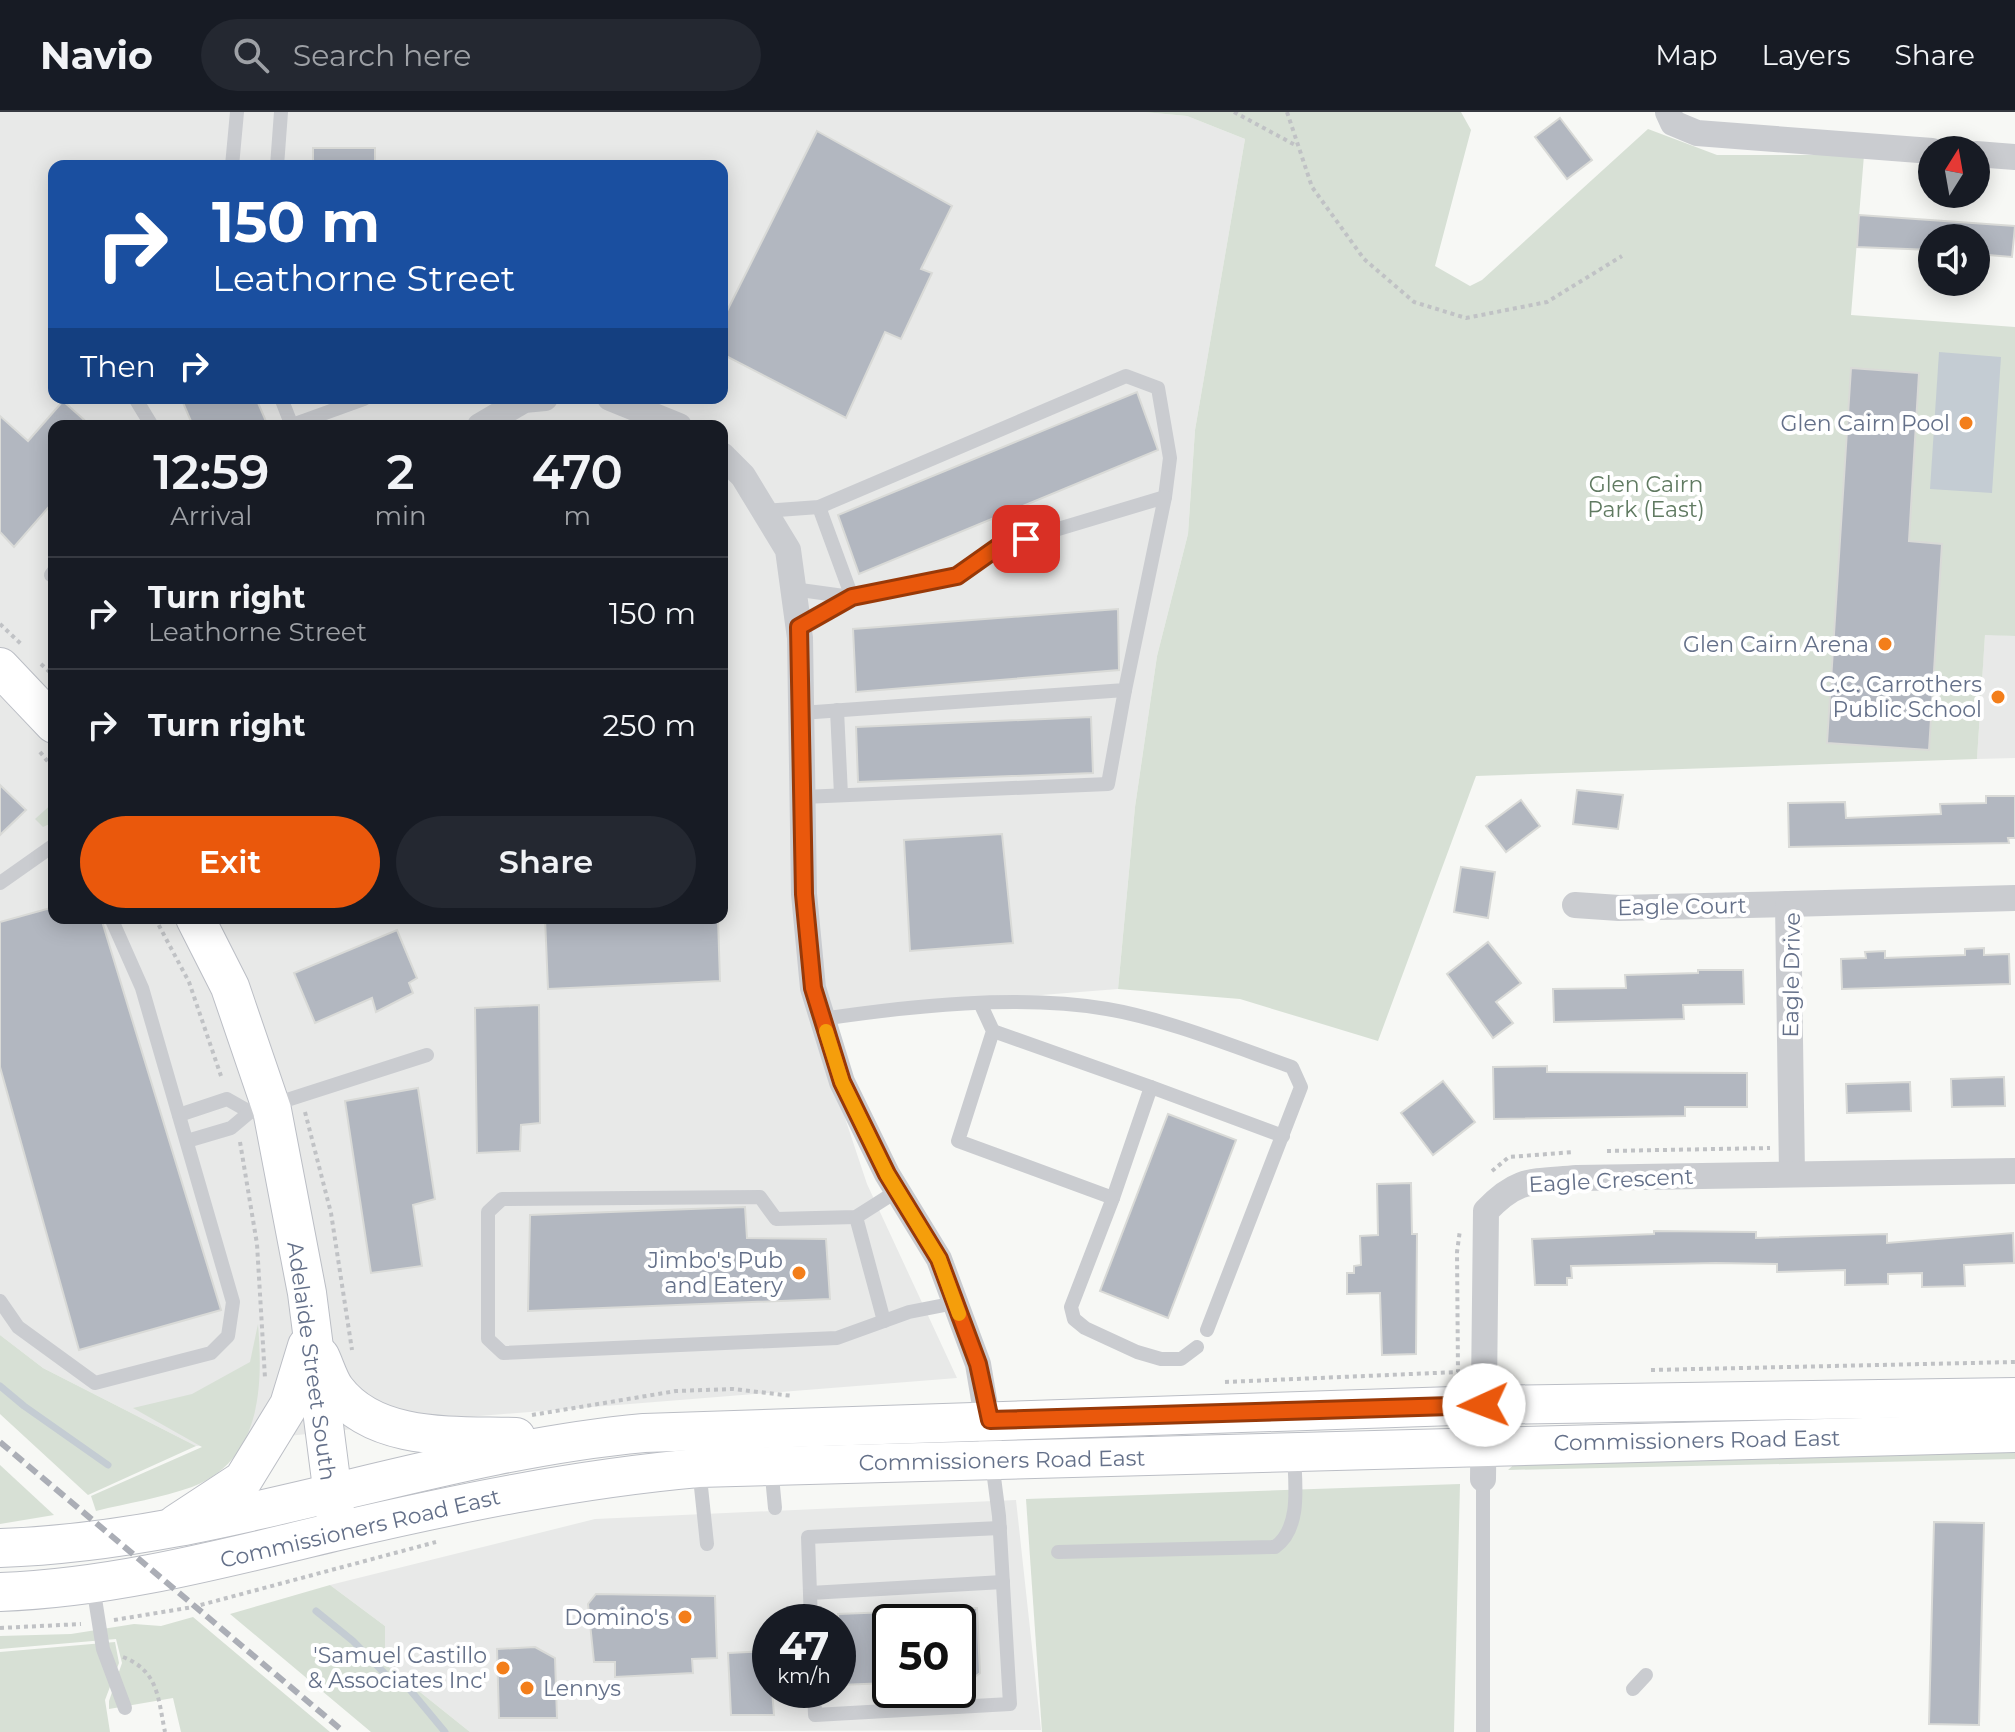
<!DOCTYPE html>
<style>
body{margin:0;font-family:Montserrat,sans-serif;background:#242831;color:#f1f3f6;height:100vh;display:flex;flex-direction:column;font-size:30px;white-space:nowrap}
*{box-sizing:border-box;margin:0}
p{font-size:26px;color:#9ea1a6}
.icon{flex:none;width:44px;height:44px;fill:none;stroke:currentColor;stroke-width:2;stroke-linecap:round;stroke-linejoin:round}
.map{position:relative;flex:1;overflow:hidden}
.sheet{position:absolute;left:48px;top:308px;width:680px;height:504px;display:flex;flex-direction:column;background:#171b24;border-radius:16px;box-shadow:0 4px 20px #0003}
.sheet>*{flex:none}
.hud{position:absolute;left:48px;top:48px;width:680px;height:244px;border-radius:16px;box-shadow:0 4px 20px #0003;background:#1a4fa0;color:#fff;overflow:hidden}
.needle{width:52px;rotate:11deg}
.controls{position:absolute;left:1918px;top:24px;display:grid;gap:16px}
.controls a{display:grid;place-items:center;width:72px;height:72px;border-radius:50%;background:#171b24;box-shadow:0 4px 20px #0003;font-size:40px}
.speed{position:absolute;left:752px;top:1492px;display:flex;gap:16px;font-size:40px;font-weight:700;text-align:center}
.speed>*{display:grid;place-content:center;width:104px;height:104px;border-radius:50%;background:#171b24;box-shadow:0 4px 20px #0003;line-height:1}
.speed small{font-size:20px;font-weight:400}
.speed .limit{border:4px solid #111;border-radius:12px;background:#fff;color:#111}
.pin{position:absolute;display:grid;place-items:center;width:68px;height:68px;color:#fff;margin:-34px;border-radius:16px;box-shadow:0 4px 12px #0006}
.me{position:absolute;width:88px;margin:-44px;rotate:268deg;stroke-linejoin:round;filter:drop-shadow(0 0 6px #0008)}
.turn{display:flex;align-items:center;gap:28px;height:168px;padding:0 32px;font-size:36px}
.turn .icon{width:104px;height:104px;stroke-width:2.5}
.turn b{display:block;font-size:56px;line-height:68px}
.then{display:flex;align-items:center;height:76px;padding:0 32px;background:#0003;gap:16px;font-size:30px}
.eta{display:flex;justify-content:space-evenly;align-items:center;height:136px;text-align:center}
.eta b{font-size:48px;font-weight:600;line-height:56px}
.button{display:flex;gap:16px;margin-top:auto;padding:16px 32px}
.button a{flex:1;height:92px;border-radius:48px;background:#ea580c;color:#fff;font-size:32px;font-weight:600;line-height:92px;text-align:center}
.button a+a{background:#242831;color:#f1f3f6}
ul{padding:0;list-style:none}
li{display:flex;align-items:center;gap:24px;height:112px;padding:0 32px;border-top:2px solid #363941}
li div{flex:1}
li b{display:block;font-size:30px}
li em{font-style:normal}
header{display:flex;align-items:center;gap:48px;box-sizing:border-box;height:112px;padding:0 40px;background:#171b24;border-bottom:2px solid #363941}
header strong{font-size:38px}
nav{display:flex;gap:44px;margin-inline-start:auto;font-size:28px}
.search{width:560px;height:72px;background:#242831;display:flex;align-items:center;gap:20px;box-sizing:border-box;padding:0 28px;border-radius:44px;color:#9ea1a6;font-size:30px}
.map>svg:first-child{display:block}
.built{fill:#e8e9e8;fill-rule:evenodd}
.green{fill:#d7e0d5}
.water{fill:#c4ccd3}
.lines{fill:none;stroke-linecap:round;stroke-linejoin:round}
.stream{stroke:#c4ccd3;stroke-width:7}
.building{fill:#b2b7c0;stroke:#d9dad7;stroke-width:2}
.secondary-casing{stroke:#bbbec5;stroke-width:40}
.path{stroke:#c0c2c5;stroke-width:4;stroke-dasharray:4 4;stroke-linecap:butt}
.service{stroke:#caccd0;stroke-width:14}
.minor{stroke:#caccd0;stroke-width:26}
.secondary{stroke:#fff;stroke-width:38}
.rail{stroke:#abaeb6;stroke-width:6;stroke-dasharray:12 6;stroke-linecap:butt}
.route-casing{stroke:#983908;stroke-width:20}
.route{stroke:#ea580c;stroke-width:14}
.slow{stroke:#f59e0b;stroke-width:14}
.poi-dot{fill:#f37e1a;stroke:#fff;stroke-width:3}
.labels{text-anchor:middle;stroke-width:8;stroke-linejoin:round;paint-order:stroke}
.poi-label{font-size:22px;fill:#647089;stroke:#fff;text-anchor:end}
.park-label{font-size:22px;fill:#607a61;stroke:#fff}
.street-label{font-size:22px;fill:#647089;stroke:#fff}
</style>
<header>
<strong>Navio</strong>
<div class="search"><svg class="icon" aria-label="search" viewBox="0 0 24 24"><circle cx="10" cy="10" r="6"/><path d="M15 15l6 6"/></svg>Search here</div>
<nav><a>Map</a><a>Layers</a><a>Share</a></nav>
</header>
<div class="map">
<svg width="2015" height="1620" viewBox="0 0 2015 1620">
<rect width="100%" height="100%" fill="#f7f8f5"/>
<g class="built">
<path d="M0,0H1144L1187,4L1245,27L1195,318L1188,422L1157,544L1135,695L1118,877L810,901L867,1072L957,1266L454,1306L196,1334L43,1256L0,1223ZM54,54H722V286H54ZM54,314H722V806H54Z"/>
<polygon points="1985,522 2015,524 2015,646 1977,647"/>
<path d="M1016,1388L1041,1618L470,1620L385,1552V1514L330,1473L595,1407ZM770,1510H838V1578H770ZM890,1510H958V1578H890Z"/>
</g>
<g class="green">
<polygon points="1144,0 1461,0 1471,18 1435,154 1470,174 1482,168 1648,17 1717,43 1864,43 1851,203 2015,215 2015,524 1985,523 1977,647 1476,664 1378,929 1240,887 1118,877 1135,695 1157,544 1188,422 1195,318 1245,27 1187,4"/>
<polygon points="54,690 54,710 43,715 35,707"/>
<path d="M258,1212C263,1274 262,1348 192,1375C161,1386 128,1391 96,1399L91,1384L202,1335L133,1296L192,1282L250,1250Z"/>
<polygon points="0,1223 43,1256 196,1334 88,1383 0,1302"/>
<polygon points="2015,1330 2015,1347 1508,1358 1520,1347"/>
<polygon points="0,1353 54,1403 0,1412"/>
<polygon points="1460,1372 1454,1620 1042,1620 1026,1387"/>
<polygon points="330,1473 385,1514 385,1552 470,1620 371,1620 230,1502"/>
<polygon points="193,1505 330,1620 181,1620 173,1586 109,1597 109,1589 122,1551 116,1527 0,1537 0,1524 71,1522 134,1512 161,1514"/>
<polygon points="115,1530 119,1551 105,1588 110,1620 0,1620 0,1540"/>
</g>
<polygon class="water" points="1939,240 2001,245 1992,381 1930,377"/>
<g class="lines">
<g class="stream">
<polyline points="0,1274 24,1294 108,1353"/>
<polyline points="316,1499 353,1529 393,1570 406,1573 445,1620"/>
</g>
</g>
<g class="building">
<polygon points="1560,6 1592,48 1567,67 1535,25"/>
<polygon points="817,19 952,94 921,157 932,161 901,227 885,220 846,306 722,242 722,209"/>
<rect x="313" y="36" width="62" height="18"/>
<polygon points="1859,103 2015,114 2012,145 1976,142 1976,126 1932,126 1932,138 1857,135"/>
<polygon points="1851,256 1919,261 1909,429 1942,432 1929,638 1827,631"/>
<polygon points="1137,280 1158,338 859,462 838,403"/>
<polygon points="181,286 256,286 268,314 193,314"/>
<polygon points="63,289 91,314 54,314 54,389 14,435 0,420 0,304 28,329"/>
<polygon points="1118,497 1119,558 856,580 853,517"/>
<polygon points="1091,605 1093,661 858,670 856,615"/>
<polygon points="0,673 26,698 0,723"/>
<polygon points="1577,678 1623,683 1618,717 1573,712"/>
<polygon points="1986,684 2015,684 2015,726 2008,726 2009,731 1789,735 1788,691 1845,690 1846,706 1941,702 1940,692 1986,691"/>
<polygon points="1521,688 1540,714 1506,740 1486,714"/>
<polygon points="1002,722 1013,831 910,839 904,728"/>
<polygon points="1461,755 1495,760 1488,806 1454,800"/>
<polygon points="54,795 54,806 101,806 221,1198 79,1238 0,955 0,810"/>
<polygon points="545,806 718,806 720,869 548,877"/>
<polygon points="397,818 417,866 409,871 413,881 376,900 372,886 315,911 294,861"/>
<polygon points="1488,830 1521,871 1496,890 1513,911 1493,926 1447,862"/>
<polygon points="1984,836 1984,843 2009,842 2010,872 1842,877 1841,847 1866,846 1865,840 1885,839 1885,846 1965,843 1965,837"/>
<polygon points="1698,858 1743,858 1744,892 1683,893 1684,907 1554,910 1553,877 1626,876 1625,863 1698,861"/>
<polygon points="539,893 540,1011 521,1013 520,1039 477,1041 475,896"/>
<polygon points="1547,954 1547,960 1747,961 1747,995 1685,995 1685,1004 1494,1007 1493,955"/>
<polygon points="2004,965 2005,994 1952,995 1951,967"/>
<polygon points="1443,969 1475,1010 1433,1043 1401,1001"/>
<polygon points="1910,970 1911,999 1847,1001 1846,972"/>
<polygon points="418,976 435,1087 413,1093 422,1154 371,1161 345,989"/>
<polygon points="1168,1002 1236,1028 1168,1206 1100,1179"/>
<polygon points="1411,1071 1412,1122 1417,1122 1416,1242 1382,1243 1380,1181 1347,1182 1347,1161 1354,1161 1354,1154 1361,1153 1360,1124 1378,1123 1377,1072"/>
<polygon points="745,1095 747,1126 826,1127 830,1187 528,1199 530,1103"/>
<polygon points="1654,1119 1756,1120 1756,1126 1887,1122 1887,1131 2013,1121 2014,1151 1964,1153 1965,1174 1922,1175 1922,1161 1888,1162 1888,1172 1845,1173 1845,1158 1777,1160 1777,1152 1716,1151 1571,1154 1572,1166 1567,1166 1567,1173 1535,1173 1532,1127 1654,1122"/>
<polygon points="1934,1410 1984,1411 1979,1613 1929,1612"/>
<polygon points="596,1482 715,1484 717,1546 692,1547 693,1561 615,1565 615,1550 594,1550 588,1492"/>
<polygon points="958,1496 977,1496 980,1561 971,1568 958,1568"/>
<polygon points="890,1500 890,1571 838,1573 838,1502"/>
<polygon points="535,1535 555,1546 557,1606 499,1606 497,1537"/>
<polygon points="769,1539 774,1603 731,1603 728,1541"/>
</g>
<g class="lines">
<g class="secondary-casing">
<g id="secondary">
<polyline points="0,555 54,612"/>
<polyline points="195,806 230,875 272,998 307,1181 336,1407"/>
<path d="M320,1244C325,1254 329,1269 336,1278C376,1331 458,1323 516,1325"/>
<polyline points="176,1412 243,1368 289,1293 307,1234"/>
<path d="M0,1436C220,1429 425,1341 644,1321L1484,1293L2015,1285"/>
<path d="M0,1480C113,1476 225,1446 334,1420C454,1392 575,1367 698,1356L2015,1321"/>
</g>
</g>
<g class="path">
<polyline points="1234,0 1297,34"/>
<polyline points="1287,0 1312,75 1364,147 1414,190 1466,206 1547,190 1622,144"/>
<polyline points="0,512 21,532"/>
<polyline points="41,552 54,564"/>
<polyline points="40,640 54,657"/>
<polyline points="155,806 189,870 221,964"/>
<polyline points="305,1000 331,1101 352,1238"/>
<polyline points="240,1030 257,1132 265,1266"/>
<polyline points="1607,1039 1770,1036"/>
<polyline points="1492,1059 1509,1045 1574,1040"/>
<polyline points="1651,1258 2015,1250"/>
<polyline points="1225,1270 1458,1260 1457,1140 1460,1118"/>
<polyline points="532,1303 676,1279 733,1277 793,1284"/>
<polyline points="114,1508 193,1495 436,1430"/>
<polyline points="0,1516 81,1512"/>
<path d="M123,1545C159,1559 158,1587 165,1620"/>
</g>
<g class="service">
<polyline points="232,54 237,0"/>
<polyline points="277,54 281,0"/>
<polyline points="135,286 152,314"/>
<polyline points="281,286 292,314"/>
<polyline points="292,313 364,287"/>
<polyline points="819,395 852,485"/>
<polyline points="764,399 819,395 1126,264 1158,276 1170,346 1165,385"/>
<polyline points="54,459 51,463 54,465"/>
<polyline points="793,477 851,485"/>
<polyline points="799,515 852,485 957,464 998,435 1165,385 1125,578 801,601"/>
<polyline points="837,598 841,683"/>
<polyline points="803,685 1108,672 1125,578"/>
<polyline points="0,771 54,733"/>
<polyline points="981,893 993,919 958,1029 1113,1086 1151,975 1283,1024"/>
<path d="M822,907C910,894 1019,882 1107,897C1166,907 1235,935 1292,955L1301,975L1207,1218"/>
<polyline points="993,919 1151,975"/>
<polyline points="179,1003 227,987 250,1000"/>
<polyline points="187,1029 231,1016 250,1000 427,943"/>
<polyline points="897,1079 856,1105 776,1107 760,1085 502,1087 488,1100 488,1227 503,1241 837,1226 909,1200 955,1191"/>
<polyline points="1113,1086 1071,1195 1074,1207 1085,1216 1137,1240 1161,1247 1181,1247 1197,1235"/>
<polyline points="856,1105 884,1209"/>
<polyline points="0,1189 18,1215 95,1271 211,1241 228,1224 233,1190 142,876 111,806"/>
<polyline points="771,1354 775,1396"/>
<polyline points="699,1356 707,1432"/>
<path d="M1058,1440L1275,1435C1302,1416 1295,1371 1294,1341"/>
<polyline points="93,1474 103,1537 125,1596"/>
<polyline points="810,1481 1003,1470"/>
<polyline points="811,1510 808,1425 1000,1416"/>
<polyline points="1633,1577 1646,1563"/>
<polyline points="814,1578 815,1603 1010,1592 999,1404 992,1350"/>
<polyline points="1483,1620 1483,1367"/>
</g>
<g class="minor">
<polyline points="1668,0 1673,11 1697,21 1932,39"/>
<polyline points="1976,42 2015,45"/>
<polyline points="610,286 679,314"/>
<polyline points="480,314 524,288 545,286"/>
<polyline points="722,343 743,364 788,438 800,526 804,782 813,876 842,970 887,1062 939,1147 978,1252 990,1323"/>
<polyline points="1575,793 1619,796 1788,792"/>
<polyline points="1792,1062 1788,792 2015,786"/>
<path d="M1483,1367L1486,1099C1518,1065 1533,1070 1577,1066L2015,1059"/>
</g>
<use href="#secondary" class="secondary"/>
<polyline class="rail" points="0,1330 344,1620"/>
</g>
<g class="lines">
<g class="route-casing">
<polyline id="route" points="1026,427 998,435 957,464 852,485 799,515 804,782 813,876 842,970 887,1062 939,1147 978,1252 990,1308 1484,1293"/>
</g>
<use href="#route" class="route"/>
<polyline class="slow" points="826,919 842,970 887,1062 939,1147 959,1202"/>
</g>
<g class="poi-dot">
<circle cx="1966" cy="311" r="8"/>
<circle cx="1885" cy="532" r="8"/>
<circle cx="1998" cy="585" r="8"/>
<circle cx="799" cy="1161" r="8"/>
<circle cx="685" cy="1505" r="8"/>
<circle cx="503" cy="1556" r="8"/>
<circle cx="527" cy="1576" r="8"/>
</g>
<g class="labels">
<g class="poi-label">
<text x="1950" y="319">Glen Cairn Pool</text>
<text x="1869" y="540">Glen Cairn Arena</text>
<text x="1982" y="580">C.C. Carrothers<tspan x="1982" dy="25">Public School</tspan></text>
<text x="783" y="1156">Jimbo's Pub<tspan x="783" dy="25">and Eatery</tspan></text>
<text x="669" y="1513">Domino's</text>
<text x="487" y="1551">'Samuel Castillo<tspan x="487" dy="25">&amp; Associates Inc'</tspan></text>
<text x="543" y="1584" text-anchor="start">Lennys</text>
</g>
<g class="park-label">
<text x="1646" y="380">Glen Cairn<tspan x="1646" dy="25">Park (East)</tspan></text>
</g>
<g class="street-label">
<text transform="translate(1682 794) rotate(-1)" y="8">Eagle Court</text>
<text transform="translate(1791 863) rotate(-89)" y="8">Eagle Drive</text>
<text transform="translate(1611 1068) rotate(-3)" y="8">Eagle Crescent</text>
<text transform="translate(312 1249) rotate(82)" y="8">Adelaide Street South</text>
<text transform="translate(1697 1328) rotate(-1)" y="8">Commissioners Road East</text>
<text transform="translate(1002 1348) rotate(-1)" y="8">Commissioners Road East</text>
<text transform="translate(360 1416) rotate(-13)" y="8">Commissioners Road East</text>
</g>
</g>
</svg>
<div class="controls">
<a><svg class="needle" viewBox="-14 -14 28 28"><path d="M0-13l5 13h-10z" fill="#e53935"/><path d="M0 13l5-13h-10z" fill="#9ea1a6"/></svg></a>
<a><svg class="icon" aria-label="sound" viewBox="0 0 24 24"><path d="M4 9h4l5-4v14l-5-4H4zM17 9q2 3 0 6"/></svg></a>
</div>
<div class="speed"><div>47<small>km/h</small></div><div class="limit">50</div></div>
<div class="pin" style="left:1026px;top:427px;background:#d93025"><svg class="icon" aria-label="arrive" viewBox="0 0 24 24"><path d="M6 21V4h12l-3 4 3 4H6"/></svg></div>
<svg class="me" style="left:1484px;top:1293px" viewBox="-20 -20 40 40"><circle r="19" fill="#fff"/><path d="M0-13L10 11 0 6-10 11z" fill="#ea580c"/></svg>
<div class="hud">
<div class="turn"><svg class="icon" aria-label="right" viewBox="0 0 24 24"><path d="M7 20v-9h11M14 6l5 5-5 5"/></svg><div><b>150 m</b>Leathorne Street</div></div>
<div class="then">Then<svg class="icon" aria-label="right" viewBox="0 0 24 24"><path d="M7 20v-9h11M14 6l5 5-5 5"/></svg></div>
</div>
<section class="sheet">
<div class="eta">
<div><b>12:59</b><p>Arrival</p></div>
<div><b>2</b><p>min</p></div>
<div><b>470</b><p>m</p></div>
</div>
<ul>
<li><svg class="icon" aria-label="right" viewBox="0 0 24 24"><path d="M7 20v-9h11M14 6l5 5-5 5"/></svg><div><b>Turn right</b><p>Leathorne Street</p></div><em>150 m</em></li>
<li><svg class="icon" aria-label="right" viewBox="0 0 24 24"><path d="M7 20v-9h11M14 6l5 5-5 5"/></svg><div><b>Turn right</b></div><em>250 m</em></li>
</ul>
<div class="button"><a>Exit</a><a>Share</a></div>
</section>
</div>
